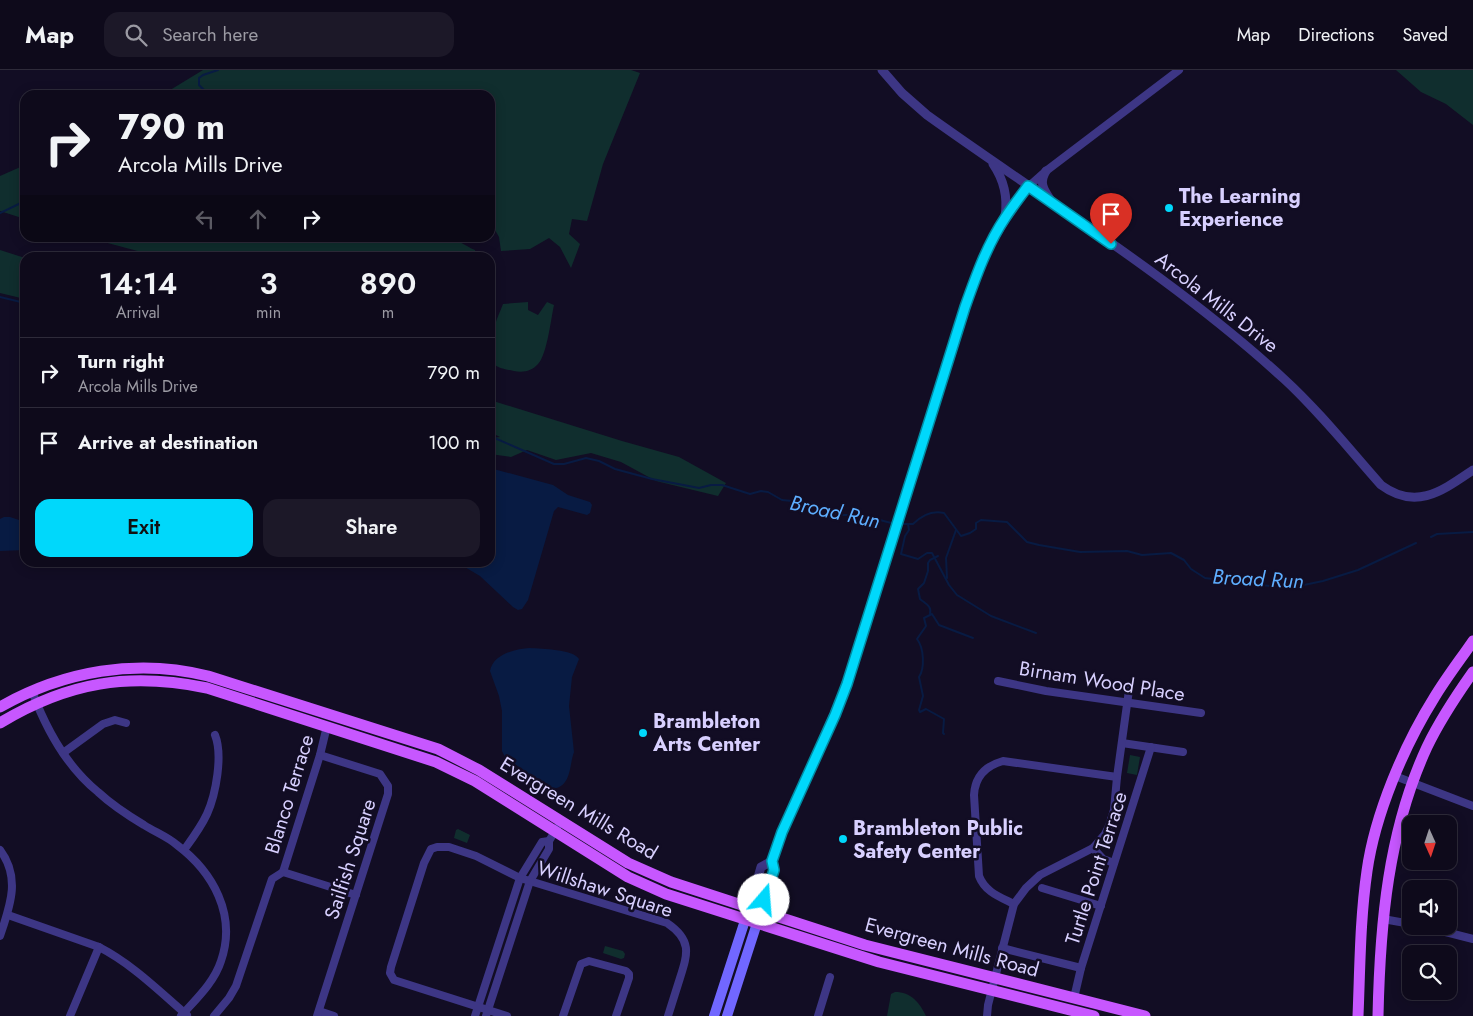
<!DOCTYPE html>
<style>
body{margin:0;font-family:Jost,sans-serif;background:#1c1828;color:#f1f3f6;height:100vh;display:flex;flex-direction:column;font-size:19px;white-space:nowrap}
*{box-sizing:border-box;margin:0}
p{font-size:16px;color:#9b9aa3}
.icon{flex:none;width:28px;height:28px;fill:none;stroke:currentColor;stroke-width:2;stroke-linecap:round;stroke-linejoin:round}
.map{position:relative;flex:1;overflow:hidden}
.side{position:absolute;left:20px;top:182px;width:475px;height:315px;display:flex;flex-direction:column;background:#0e0a1b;border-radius:15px;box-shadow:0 2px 12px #0003,0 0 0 1px #2e2b3a}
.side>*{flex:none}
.banner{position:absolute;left:20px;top:20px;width:475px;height:152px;border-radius:15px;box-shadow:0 2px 12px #0003,0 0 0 1px #2e2b3a;background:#0e0a1b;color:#f1f3f6;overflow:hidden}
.needle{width:32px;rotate:177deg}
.tools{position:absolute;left:1402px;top:745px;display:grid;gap:10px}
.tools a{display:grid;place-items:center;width:55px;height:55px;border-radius:10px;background:#0e0a1b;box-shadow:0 2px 12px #0003,0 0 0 1px #2e2b3a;font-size:25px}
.pin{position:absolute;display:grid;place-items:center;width:42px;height:42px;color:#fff;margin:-51px -21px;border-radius:50% 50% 50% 0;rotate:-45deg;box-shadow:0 0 5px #0007}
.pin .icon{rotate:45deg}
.me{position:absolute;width:55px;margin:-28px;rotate:18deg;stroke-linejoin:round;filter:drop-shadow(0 0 4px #0008)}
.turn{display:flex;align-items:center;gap:18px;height:105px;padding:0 15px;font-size:22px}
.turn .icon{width:65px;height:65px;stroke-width:2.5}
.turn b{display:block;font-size:35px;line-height:42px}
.lanes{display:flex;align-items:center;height:48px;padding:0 15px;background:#0003;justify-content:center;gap:25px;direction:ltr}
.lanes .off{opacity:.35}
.eta{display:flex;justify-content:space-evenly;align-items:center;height:85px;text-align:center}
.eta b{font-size:30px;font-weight:600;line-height:35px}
.action{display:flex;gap:10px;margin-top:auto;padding:10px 15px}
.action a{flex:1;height:58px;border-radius:15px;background:#00d8fb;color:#111;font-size:20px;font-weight:600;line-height:58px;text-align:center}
.action a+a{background:#1c1828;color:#f1f3f6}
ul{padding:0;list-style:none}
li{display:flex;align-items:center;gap:15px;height:70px;padding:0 15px;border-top:1px solid #2e2b3a}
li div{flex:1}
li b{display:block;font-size:19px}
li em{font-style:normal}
header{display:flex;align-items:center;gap:30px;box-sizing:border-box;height:70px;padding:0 25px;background:#0e0a1b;border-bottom:1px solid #2e2b3a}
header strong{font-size:24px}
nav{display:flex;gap:28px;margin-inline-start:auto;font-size:18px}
.search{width:350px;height:45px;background:#1c1828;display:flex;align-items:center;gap:12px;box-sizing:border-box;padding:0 18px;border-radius:15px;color:#9b9aa3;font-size:19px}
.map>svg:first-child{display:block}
.green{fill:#102e2e}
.water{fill:#081b43}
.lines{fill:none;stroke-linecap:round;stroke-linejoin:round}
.stream{stroke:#081b43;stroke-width:2}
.minor{stroke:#3d3685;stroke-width:8}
.tertiary{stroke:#3d3685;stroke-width:9}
.secondary{stroke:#7167ff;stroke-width:10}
.primary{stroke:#c757ff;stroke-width:11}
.route-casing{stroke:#008ca3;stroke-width:12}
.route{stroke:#00d8fb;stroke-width:9}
.poi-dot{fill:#00d8fb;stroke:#120d24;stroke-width:2}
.labels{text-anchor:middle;stroke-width:5;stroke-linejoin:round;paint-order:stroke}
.poi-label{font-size:20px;font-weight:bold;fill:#d8d0ff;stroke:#120d24;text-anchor:start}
.street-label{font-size:20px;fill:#d8d0ff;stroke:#120d24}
.water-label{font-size:21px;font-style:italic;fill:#5eaeff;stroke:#120d24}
</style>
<header>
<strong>Map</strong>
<div class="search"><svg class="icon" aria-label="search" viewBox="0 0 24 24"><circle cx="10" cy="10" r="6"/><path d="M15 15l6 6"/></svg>Search here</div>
<nav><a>Map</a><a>Directions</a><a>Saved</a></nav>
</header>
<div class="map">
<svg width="1473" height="946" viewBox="0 0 1473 946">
<rect width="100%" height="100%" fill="#120d24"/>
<g class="green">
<polygon points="203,0 631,0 640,3 603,94 587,151 572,149 569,164 580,174 571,198 560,177 549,168 530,179 501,181 499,167 495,160 490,162 490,25 162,25"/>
<polygon points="1396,0 1473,0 1473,55 1446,34 1421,22"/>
<polygon points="25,95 25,149 0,141 0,106"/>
<path d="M89,168H448C458,169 465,176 475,180L476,187H160Z"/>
<polygon points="0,180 25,188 25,229 0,223"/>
<path d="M528,232V240L538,245L547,232L554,235C551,248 547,285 538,294C532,301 523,303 514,301C506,299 498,299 493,293C482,281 498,247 503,234Z"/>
<polygon points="490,330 622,371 679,387 726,413 718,426 656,411 621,392 591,383 556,390 527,380 511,387 490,384 490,368 500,367 490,362"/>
<polygon points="1130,685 1140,687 1137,705 1127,703"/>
<polygon points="458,759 470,765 467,773 454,768 456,760"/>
<polygon points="605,876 623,881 625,884 624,888 621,889 603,883"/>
<path d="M895,922C911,922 919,932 926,946H887L891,924Z"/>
</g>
<g class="water">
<polygon points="490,398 553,415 568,425 590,432 592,435 590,443 587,445 558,437 554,441 528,530 522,539 518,540 513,537 480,506 458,493 490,492"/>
<polygon points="4,447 10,447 25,452 25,480 0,481 0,449"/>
<path d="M530,578C542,579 573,579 579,589L572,607L569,636L574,682C569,695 572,719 550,719L505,687L502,681V641L499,626L490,601C493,584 515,579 530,578Z"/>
</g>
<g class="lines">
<g class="stream">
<polyline points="206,25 205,21 199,15 199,8 203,5 218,0"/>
<polyline points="0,143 25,131"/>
<polyline points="0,227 25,233"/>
<polyline points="490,366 554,394 564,394 586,388 599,391 615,399 652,409 699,418 711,415 722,415 750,424 761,421 768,422 782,430 813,433 825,440 839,445 861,445 895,454"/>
<path d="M900,454H913C921,446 932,440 944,443L961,466L970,463L976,459V453L981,450L1007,452L1027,472L1039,475L1080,482L1127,481L1142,485L1171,483L1184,490L1191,499L1205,508L1270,516H1299L1323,511L1358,500L1416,473"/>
<polyline points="908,454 909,460 905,466 901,484 918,489 927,483 932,483 949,515 957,525 991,546 1036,563"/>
<polyline points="1431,467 1437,464 1473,462"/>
<polyline points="947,508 946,488 956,460"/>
<path d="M930,544C932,536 926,534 920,529L918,519L924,513L928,501V493L930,490L938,486"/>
<path d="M944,664L943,663L944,649L926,639L920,642L919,640L923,626L919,607C925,598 924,578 917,569L926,556L924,548L932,544L939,555L973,568"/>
</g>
<g class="minor">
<polyline points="1028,117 1046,101 1179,0"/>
<polyline points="998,611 1046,621 1201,643"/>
<path d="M32,621C46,659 66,696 98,722C112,735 129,746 144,755C155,762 168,767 177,775C213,802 237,845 221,891C214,913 195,930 181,946"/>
<polyline points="1122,673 1183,682"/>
<polyline points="63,683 103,654 115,650 126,653"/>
<polyline points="1395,706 1473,736"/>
<polyline points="1093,778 1103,789 1114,793"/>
<path d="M0,780C21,808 10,836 0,866"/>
<path d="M184,780C192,769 201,757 207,744C216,724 223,685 215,665"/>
<polyline points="283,802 320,685 327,656"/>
<polyline points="1042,818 1101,836"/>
<path d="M1014,834C1000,827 985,822 979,806L974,725C975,707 985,696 1003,691L1117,707"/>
<path d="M8,845L99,877C132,894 158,920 187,945"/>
<polyline points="1383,849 1411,854"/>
<polyline points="1422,856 1473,869"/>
<polyline points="1002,878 1081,898"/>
<polyline points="1074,928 1081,898 1151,677"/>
<polyline points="319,941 334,946"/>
<polyline points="70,946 99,877"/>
<polyline points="214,946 229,928 236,916 272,809 283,802 356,825"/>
<polyline points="317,946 388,724 388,716 380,704 320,685"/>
<polyline points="475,946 520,808 542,772 549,771"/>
<polyline points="486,946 530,811 549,779 549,771 557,758"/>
<path d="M507,946L394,910L390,903L391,897L424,793L431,779L437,777H449L476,786L520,808L667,853C692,870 688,883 680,908C676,921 672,933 668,946"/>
<polyline points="563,946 581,894 589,891 626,901 629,904 629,908 616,946"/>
<polyline points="818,946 830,907"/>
<polyline points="987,946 988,935 1014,834 1026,818 1040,805 1093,778 1105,764 1109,756 1114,740 1117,707 1129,620"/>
</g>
<g class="tertiary">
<path d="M882,0L902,23L927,45C1047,131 1175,209 1284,309C1319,341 1349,379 1381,415C1416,441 1442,421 1473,400"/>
<path d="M993,94C1004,110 1008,127 1005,146"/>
<path d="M1046,101C1039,112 1043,119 1050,129"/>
<polyline points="749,838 761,797 772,791"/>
<path d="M761,841L774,799L772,791L777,776L847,614L973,215C987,177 1004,149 1028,117"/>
</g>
<g class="secondary">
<polyline points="714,946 749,838"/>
<polyline points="727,946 759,847"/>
</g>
<g class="primary">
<path d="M0,637C63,601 137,588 208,606L438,679L479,700L628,793L671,812L865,875L1145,946"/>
<path d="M0,653C68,612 129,602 207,618L436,692L475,711L628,807L666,824L879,892L1094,946"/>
<path d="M1358,946C1360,898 1360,849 1367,801C1375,744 1404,676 1434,628C1446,608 1460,590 1473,571"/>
<path d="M1378,946C1380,854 1388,761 1427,677C1440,650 1456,626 1473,602"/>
</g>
</g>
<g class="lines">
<g class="route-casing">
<path id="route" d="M764,830L774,800L772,791L782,762L835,645L847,614L965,237C976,206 987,175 1005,148C1012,137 1020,127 1028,116L1111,174"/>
</g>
<use href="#route" class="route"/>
</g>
<g class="poi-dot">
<circle cx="1169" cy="138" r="5"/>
<circle cx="643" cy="663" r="5"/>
<circle cx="843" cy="769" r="5"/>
</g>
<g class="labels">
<g class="poi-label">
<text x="1179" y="133">The Learning<tspan x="1179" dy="23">Experience</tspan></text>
<text x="653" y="658">Brambleton<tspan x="653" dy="23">Arts Center</tspan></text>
<text x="853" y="765">Brambleton Public<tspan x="853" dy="23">Safety Center</tspan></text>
</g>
<g class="street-label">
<text transform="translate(1217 232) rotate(38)" y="7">Arcola Mills Drive</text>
<text transform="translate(1102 611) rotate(9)" y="7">Birnam Wood Place</text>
<text transform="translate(289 724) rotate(-73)" y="7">Blanco Terrace</text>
<text transform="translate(579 738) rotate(31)" y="7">Evergreen Mills Road</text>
<text transform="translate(350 789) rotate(-72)" y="7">Sailfish Square</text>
<text transform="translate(1096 798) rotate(-72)" y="7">Turtle Point Terrace</text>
<text transform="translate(605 819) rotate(18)" y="7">Willshaw Square</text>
<text transform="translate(952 877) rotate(15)" y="7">Evergreen Mills Road</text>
</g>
<g class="water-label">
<text transform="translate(835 442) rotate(12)" y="7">Broad Run</text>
<text transform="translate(1258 509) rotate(3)" y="7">Broad Run</text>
</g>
</g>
</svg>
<div class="tools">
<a><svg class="needle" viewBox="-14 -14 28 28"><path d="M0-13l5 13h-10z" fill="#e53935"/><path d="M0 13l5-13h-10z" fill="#9b9aa3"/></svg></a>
<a><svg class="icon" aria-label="sound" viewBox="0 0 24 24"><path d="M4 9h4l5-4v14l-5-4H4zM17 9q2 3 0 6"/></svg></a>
<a><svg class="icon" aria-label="search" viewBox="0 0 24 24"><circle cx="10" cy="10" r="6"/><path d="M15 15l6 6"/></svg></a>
</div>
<div class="pin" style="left:1111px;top:174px;background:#d93025"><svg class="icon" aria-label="arrive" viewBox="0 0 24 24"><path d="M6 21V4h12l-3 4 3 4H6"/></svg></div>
<svg class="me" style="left:764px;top:830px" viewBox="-20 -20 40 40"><circle r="19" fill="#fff"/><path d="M0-13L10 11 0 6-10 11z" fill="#00d8fb"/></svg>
<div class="banner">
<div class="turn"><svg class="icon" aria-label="right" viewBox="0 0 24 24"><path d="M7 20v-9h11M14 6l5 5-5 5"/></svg><div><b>790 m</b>Arcola Mills Drive</div></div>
<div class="lanes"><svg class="icon off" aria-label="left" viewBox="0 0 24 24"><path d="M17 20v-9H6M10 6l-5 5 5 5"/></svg><svg class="icon off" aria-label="ahead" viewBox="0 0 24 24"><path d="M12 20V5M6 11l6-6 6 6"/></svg><svg class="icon" aria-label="right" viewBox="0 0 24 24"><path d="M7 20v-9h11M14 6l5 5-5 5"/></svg></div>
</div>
<section class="side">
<div class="eta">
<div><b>14:14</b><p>Arrival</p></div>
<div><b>3</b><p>min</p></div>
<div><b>890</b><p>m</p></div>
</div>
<ul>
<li><svg class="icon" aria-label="right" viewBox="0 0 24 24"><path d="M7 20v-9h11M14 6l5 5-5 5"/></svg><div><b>Turn right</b><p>Arcola Mills Drive</p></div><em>790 m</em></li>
<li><svg class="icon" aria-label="arrive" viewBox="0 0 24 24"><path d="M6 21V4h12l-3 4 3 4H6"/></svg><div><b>Arrive at destination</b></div><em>100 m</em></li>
</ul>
<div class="action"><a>Exit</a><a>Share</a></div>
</section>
</div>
